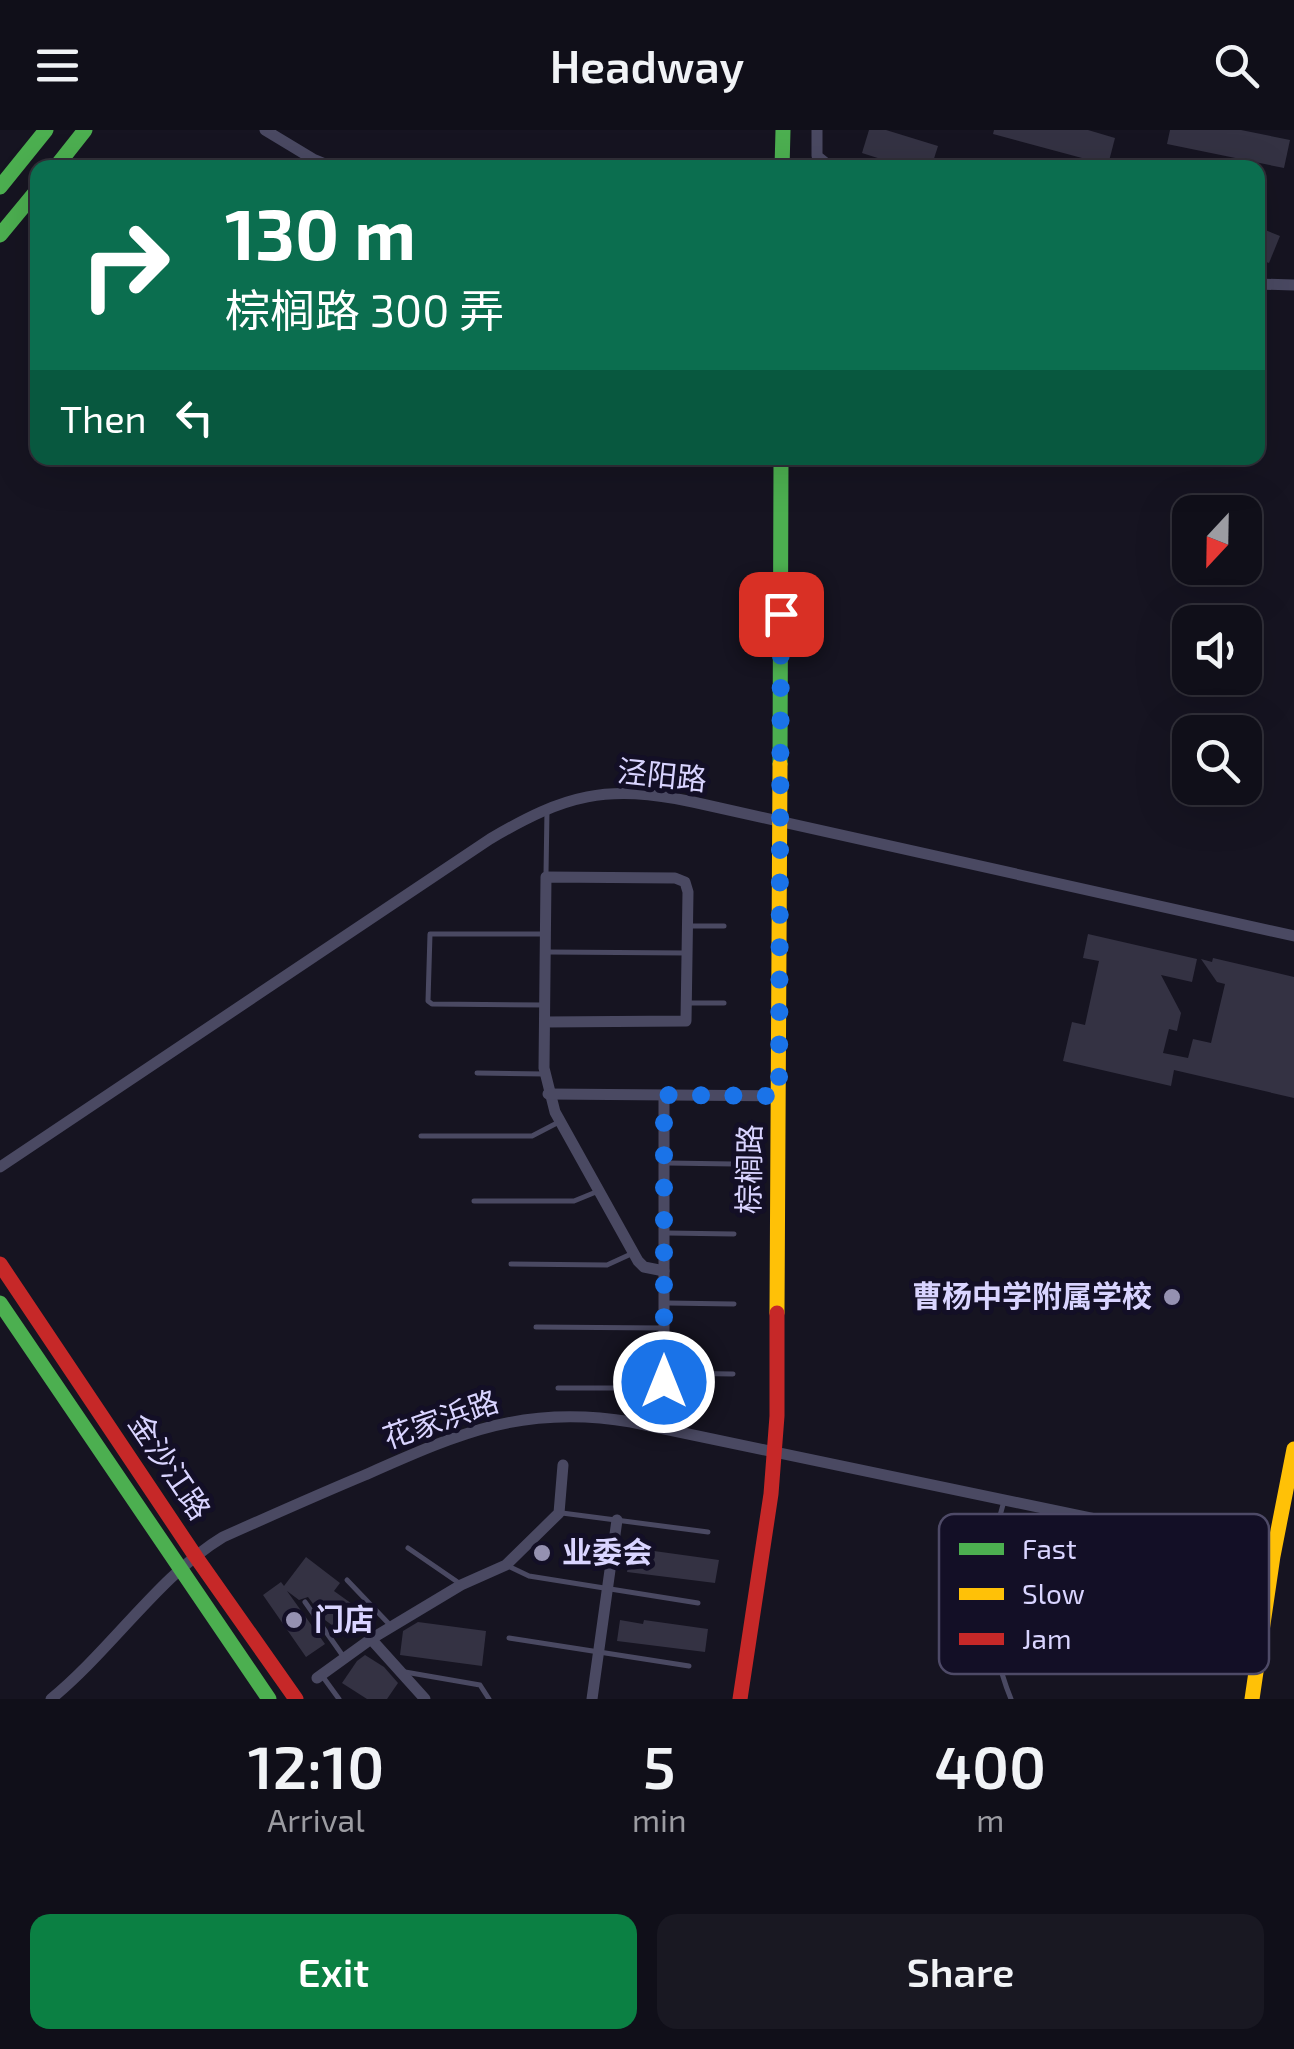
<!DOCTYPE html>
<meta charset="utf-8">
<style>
body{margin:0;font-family:"Exo 2","Noto Sans SC",sans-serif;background:#191822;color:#f1f3f6;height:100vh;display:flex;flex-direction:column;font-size:38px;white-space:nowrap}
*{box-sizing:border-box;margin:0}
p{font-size:32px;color:#9c9ca2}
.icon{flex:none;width:55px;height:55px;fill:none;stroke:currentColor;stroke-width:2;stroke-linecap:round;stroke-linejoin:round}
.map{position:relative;height:1569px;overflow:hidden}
.side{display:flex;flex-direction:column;background:#100f19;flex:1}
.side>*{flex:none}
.hud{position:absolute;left:30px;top:30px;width:1235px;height:305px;border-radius:20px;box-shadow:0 10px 40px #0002,0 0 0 2px #302f38;background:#0b6e4f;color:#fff;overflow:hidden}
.needle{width:65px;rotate:202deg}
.fabs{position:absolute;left:1172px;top:365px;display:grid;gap:20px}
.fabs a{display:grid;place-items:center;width:90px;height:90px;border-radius:20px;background:#100f19;box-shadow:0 10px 40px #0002,0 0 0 2px #302f38;font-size:50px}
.pin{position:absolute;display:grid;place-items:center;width:85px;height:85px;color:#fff;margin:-42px;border-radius:20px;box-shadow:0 5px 15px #0006}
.me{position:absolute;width:110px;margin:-55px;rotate:0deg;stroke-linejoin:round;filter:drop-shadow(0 0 8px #0008)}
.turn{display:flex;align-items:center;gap:35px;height:210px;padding:0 30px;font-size:45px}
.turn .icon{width:130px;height:130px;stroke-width:2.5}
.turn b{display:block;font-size:70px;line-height:85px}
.then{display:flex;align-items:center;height:95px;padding:0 30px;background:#0003;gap:20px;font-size:38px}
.eta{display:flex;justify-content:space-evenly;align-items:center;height:170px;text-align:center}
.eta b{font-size:60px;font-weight:600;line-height:70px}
.primary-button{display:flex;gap:20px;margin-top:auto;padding:20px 30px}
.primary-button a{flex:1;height:115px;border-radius:20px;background:#0b8043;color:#fff;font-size:40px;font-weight:600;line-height:115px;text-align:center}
.primary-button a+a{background:#191822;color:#f1f3f6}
header{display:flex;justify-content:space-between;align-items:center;height:130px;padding:0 30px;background:#100f19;font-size:45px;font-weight:600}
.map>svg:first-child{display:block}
.building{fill:#343243}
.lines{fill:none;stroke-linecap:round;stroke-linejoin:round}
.lane{stroke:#4a4962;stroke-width:5}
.street{stroke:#4a4962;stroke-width:11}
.fast{stroke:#4caf50;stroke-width:15}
.slow{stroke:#ffc107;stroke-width:15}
.jam{stroke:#c62828;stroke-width:15}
.route{stroke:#1a73e8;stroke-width:18;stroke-dasharray:0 32.4}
.poi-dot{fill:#9591b1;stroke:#130f26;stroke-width:4}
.labels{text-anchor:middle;stroke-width:10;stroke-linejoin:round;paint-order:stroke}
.street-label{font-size:30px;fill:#d9d4ff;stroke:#130f26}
.poi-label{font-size:30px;font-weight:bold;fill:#d9d4ff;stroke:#130f26;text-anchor:start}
.key{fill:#130f26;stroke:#4e4a67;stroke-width:2.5}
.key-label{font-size:28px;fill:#d9d4ff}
</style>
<header><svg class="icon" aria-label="menu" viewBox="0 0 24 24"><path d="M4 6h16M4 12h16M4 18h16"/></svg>Headway<svg class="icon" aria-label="search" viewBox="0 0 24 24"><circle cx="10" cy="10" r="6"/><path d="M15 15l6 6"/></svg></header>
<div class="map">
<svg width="1294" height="1569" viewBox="0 0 1294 1569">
<rect width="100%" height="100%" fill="#161421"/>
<g class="building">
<polygon points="869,0 886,0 938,16 931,38 909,38 862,23"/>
<polygon points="994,0 1088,0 1115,8 1108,35 993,4"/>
<polygon points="1170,0 1241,0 1290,10 1284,38 1167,14"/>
<polygon points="1258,97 1280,106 1269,133 1258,129"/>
<polygon points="1088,804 1197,829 1192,852 1161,845 1181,883 1177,901 1169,899 1163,923 1188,928 1193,909 1211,913 1225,854 1217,852 1201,829 1212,832 1213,828 1294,847 1294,968 1174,940 1171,956 1063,931 1072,892 1085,895 1099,831 1083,828"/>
<polygon points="630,1421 654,1425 654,1421 719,1430 715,1453 627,1442"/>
<polygon points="306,1427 340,1453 334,1461 366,1484 348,1507 325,1490 308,1467 299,1470 287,1461 325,1514 306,1527 263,1465 281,1452 284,1456"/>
<polygon points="620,1490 643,1494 644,1490 708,1499 705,1522 617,1511"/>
<polygon points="418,1492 486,1501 482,1536 400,1525 403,1501"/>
<polygon points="365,1525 384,1537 398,1553 387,1569 367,1569 342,1553 357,1531"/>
</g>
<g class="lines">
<g class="lane">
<polyline points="546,744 547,680"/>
<polyline points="688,796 724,796"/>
<polyline points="542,804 430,804 428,871 432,874 545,875"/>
<polyline points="548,822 687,823"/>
<polyline points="688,873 724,873"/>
<polyline points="477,943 545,944"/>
<polyline points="421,1006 532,1006 557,993"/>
<polyline points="667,1033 734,1034"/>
<polyline points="474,1071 574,1071 596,1062"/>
<polyline points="667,1103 734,1104"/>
<polyline points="511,1134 607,1135 631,1124"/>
<polyline points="667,1173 734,1174"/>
<polyline points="536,1197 661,1198"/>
<polyline points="558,1258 658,1258 664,1252 664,1243 733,1244"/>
<path d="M1004,1371C986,1432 986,1509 1011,1569"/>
<polyline points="562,1383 708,1402"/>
<polyline points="408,1418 459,1453"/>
<polyline points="506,1435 529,1446 698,1473"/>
<polyline points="347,1450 390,1495"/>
<polyline points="305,1472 343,1526"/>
<polyline points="509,1508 689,1536"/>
<polyline points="405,1542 480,1555 489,1569"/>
<polyline points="323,1547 339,1569"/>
</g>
<g class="street">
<polyline points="265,0 313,29 335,38"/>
<polyline points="817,0 817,26 832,38"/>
<polyline points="1258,154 1294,155"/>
<polyline points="545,892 686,891 688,762 685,752 675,748 546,747 544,938 555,982 638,1131 644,1137 664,1141"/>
<polyline points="548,964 779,966"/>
<path d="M0,1037L490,709C566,664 606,654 693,672L1294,806"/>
<polyline points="664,1243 664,965"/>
<polyline points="371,1509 461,1455 506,1435 559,1383 563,1335"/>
<polyline points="317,1548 371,1509 425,1569"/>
<path d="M51,1569C110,1521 160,1445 223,1407C270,1386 317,1365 365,1345C460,1303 524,1274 631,1292L1273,1426"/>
<polyline points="592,1569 617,1390"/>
</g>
<g class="fast">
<polyline points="55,38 85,0"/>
<polyline points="782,38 783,0"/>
<polyline points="0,57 46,0"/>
<polyline points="0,105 38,59"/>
<polyline points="780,634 781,328"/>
<polyline points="0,1173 269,1569"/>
</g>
<g class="slow">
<polyline points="777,1183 780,634"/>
<polyline points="1252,1569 1273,1426 1294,1319"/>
</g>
<g class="jam">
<polyline points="0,1134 196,1427 296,1569"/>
<polyline points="740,1569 771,1364 777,1286 777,1183"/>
</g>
</g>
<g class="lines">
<polyline class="route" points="664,1252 664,965 779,966 781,484"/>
</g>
<g class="poi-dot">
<circle cx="1172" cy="1167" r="10"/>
<circle cx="542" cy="1423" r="10"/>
<circle cx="294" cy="1490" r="10"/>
</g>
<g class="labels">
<g class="street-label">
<text transform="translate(662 646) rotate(6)" y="10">泾阳路</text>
<text transform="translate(750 1039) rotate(-89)" y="10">棕榈路</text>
<text transform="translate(441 1290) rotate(-19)" y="10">花家浜路</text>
<text transform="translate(169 1337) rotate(56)" y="10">金沙江路</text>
</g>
<g class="poi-label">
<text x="1152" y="1177" text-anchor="end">曹杨中学附属学校</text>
<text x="562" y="1433">业委会</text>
<text x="314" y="1500">门店</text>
</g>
</g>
<rect x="939" y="1384" width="330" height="160" rx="15" class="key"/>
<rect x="959" y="1413" width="45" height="12" fill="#4caf50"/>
<rect x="959" y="1458" width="45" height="12" fill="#ffc107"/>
<rect x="959" y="1503" width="45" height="12" fill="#c62828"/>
<g class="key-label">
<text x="1022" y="1429">Fast</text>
<text x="1022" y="1474">Slow</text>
<text x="1022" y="1519">Jam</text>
</g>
</svg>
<div class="fabs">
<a><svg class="needle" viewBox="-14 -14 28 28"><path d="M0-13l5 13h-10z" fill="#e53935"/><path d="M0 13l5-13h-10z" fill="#9c9ca2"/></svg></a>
<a><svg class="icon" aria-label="sound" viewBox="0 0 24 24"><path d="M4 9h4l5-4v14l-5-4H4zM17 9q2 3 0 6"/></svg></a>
<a><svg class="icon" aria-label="search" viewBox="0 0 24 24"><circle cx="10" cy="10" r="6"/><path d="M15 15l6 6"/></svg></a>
</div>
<div class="pin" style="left:781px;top:484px;background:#d93025"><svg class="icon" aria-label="arrive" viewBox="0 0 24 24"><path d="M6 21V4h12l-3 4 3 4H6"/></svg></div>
<svg class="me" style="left:664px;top:1252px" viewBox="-20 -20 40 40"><circle r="17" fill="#1a73e8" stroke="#fff" stroke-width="3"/><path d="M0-11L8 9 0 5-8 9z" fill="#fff"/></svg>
<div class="hud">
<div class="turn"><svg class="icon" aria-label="right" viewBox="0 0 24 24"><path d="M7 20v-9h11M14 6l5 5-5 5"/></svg><div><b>130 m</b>棕榈路 300 弄</div></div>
<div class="then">Then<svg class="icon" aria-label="left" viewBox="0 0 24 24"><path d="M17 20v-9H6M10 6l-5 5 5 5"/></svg></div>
</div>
</div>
<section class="side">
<div class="eta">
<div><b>12:10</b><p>Arrival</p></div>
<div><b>5</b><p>min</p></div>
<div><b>400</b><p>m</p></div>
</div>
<div class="primary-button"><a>Exit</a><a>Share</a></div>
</section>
